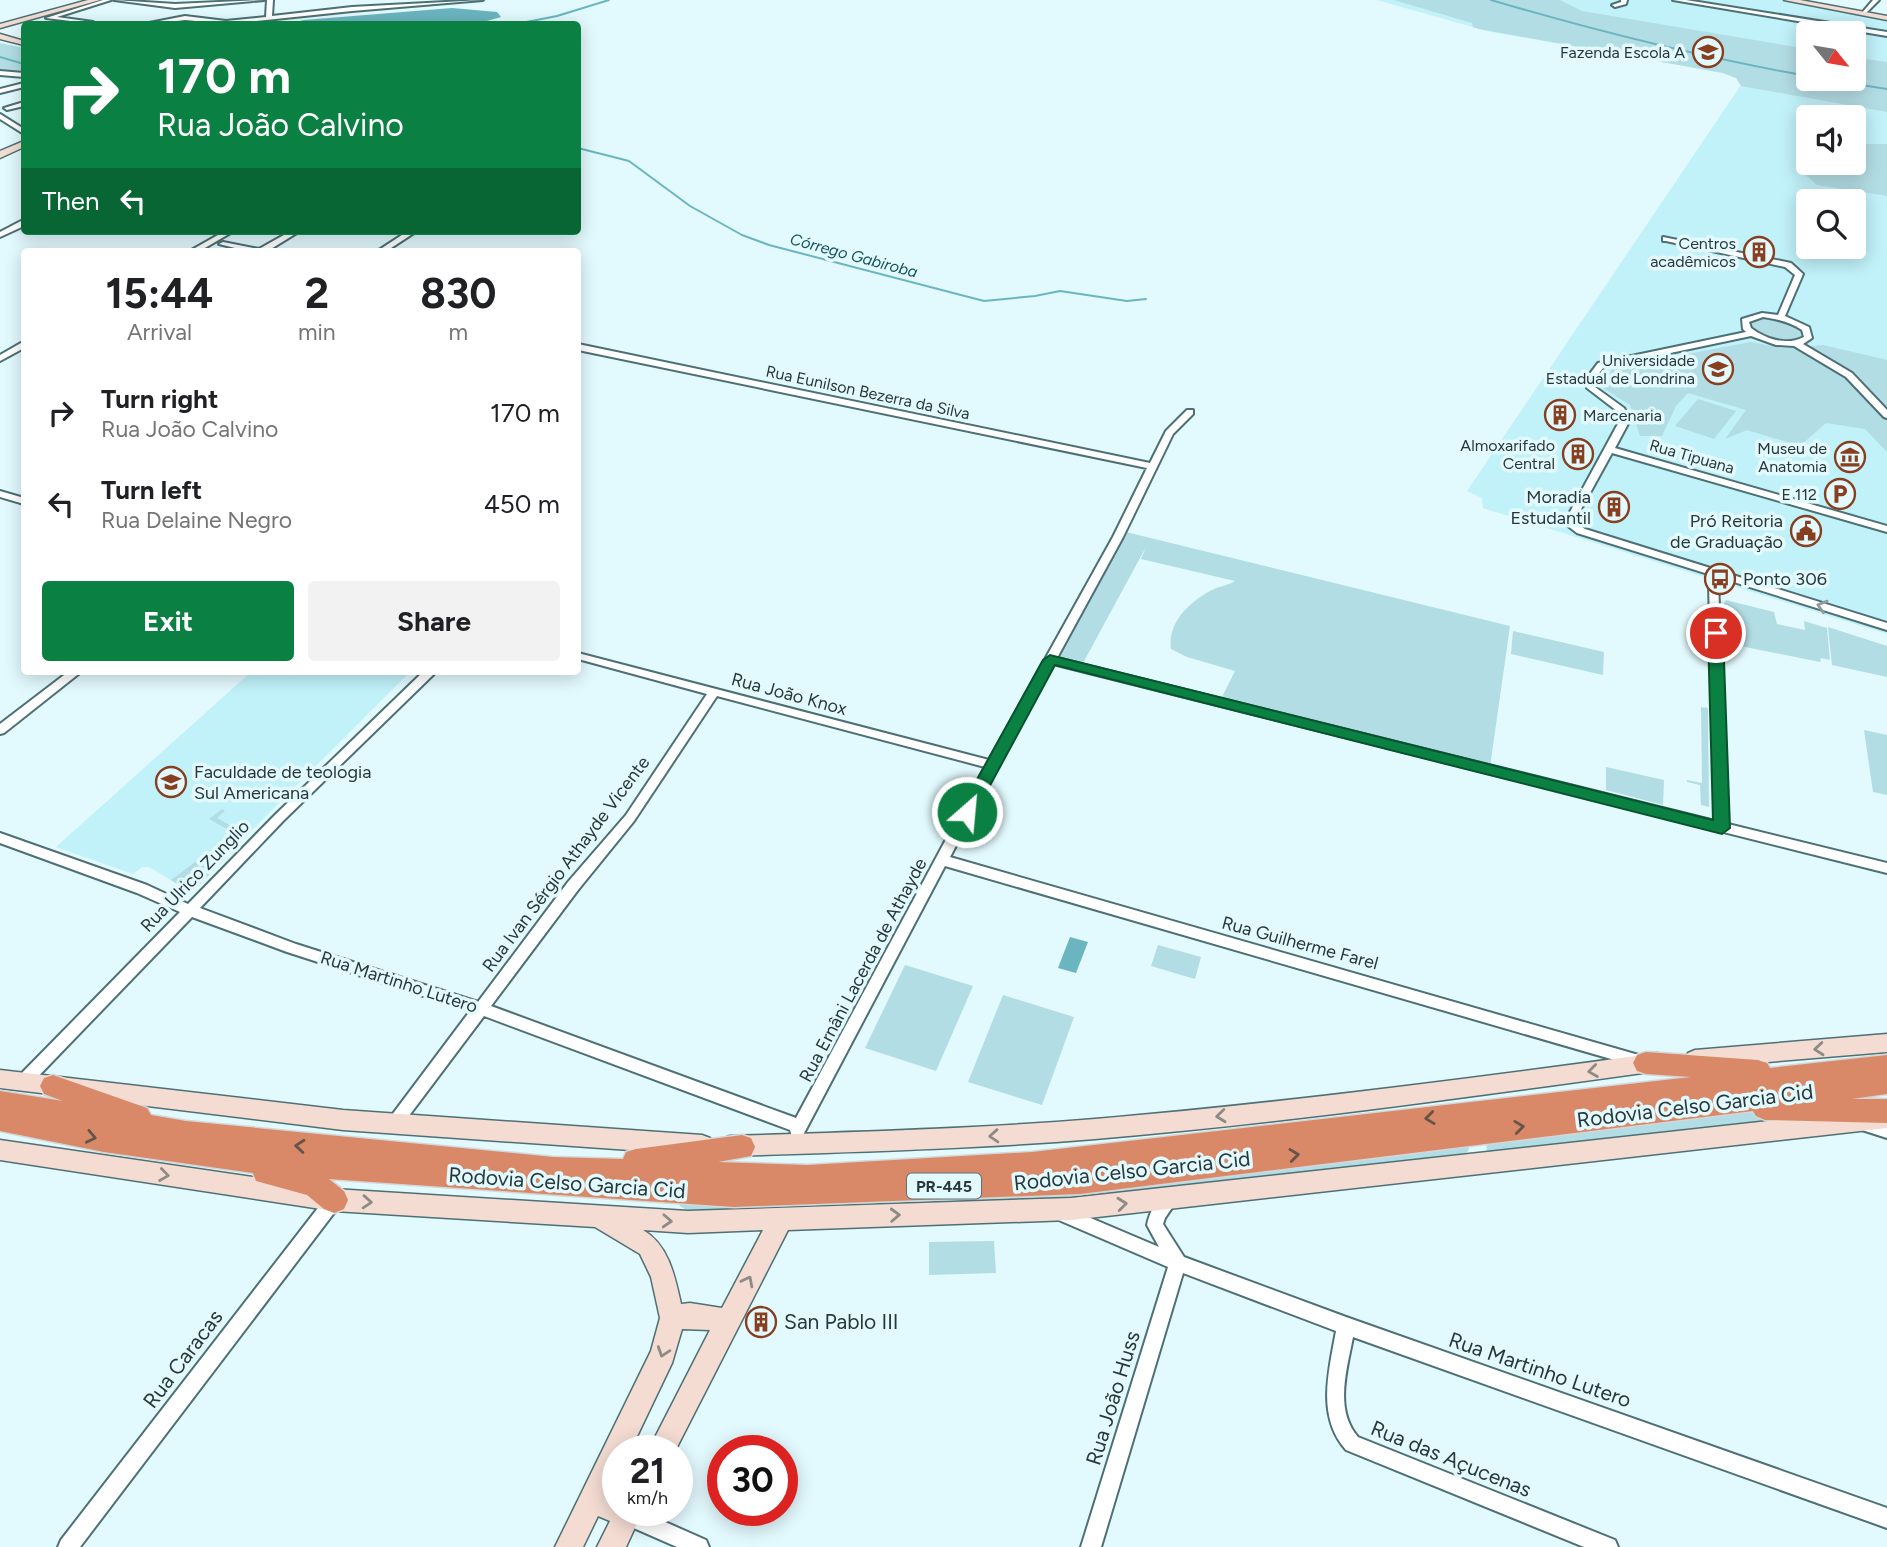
<!DOCTYPE html>
<meta charset="utf-8">
<style>
body{margin:0;font-family:Figtree,sans-serif;background:#f2f2f2;color:#202124;height:100vh;display:flex;flex-direction:column;font-size:26px;white-space:nowrap}
*{box-sizing:border-box;margin:0}
p{font-size:23px;color:#757577}
.icon{flex:none;width:38px;height:38px;fill:none;stroke:currentColor;stroke-width:2;stroke-linecap:round;stroke-linejoin:round}
.map{position:relative;flex:1;overflow:hidden}
.side{position:absolute;left:21px;top:248px;width:560px;height:427px;display:flex;flex-direction:column;background:#fff;border-radius:7px;box-shadow:0 4px 18px #0003}
.side>*{flex:none}
.hud{position:absolute;left:21px;top:21px;width:560px;height:214px;border-radius:7px;box-shadow:0 4px 18px #0003;background:#0b8043;color:#fff;overflow:hidden}
.needle{width:46px;rotate:120deg}
.tools{position:absolute;left:1796px;top:21px;display:grid;gap:14px}
.tools a{display:grid;place-items:center;width:70px;height:70px;border-radius:7px;background:#fff;box-shadow:0 4px 18px #0003;font-size:35px}
.speed{position:absolute;left:602px;top:1435px;display:flex;gap:14px;font-size:35px;font-weight:700;text-align:center}
.speed>*{display:grid;place-content:center;width:91px;height:91px;border-radius:50%;background:#fff;box-shadow:0 4px 18px #0003;line-height:1}
.speed small{font-size:18px;font-weight:400}
.speed .limit{border:10px solid #d22;background:#fff;color:#111}
.pin{position:absolute;display:grid;place-items:center;width:60px;height:60px;color:#fff;margin:-30px;border:4px solid #fff;border-radius:50%;box-shadow:0 2px 7px #0007}
.me{position:absolute;width:77px;margin:-38px;rotate:27deg;stroke-linejoin:round;filter:drop-shadow(0 0 5px #0008)}
.turn{display:flex;align-items:center;gap:24px;height:147px;padding:0 21px;font-size:32px}
.turn .icon{width:91px;height:91px;stroke-width:2.5}
.turn b{display:block;font-size:49px;line-height:60px}
.then{display:flex;align-items:center;height:66px;padding:0 21px;background:#0003;gap:14px;font-size:26px}
.eta{display:flex;justify-content:space-evenly;align-items:center;height:119px;text-align:center}
.eta b{font-size:42px;font-weight:700;line-height:49px}
.button{display:flex;gap:14px;margin-top:auto;padding:14px 21px}
.button a{flex:1;height:80px;border-radius:7px;background:#0b8043;color:#fff;font-size:28px;font-weight:700;line-height:80px;text-align:center}
.button a+a{background:#f2f2f2;color:#202124}
ul{padding:0;list-style:none}
li{display:flex;align-items:center;gap:21px;height:91px;padding:0 21px}
li div{flex:1}
li b{display:block;font-size:26px}
li em{font-style:normal}
.map>svg:first-child{display:block}
.built{fill:#c1f1f9;fill-rule:evenodd}
.green{fill:#b3dde4}
.water{fill:#6bb5c0}
.lines{fill:none;stroke-linecap:round;stroke-linejoin:round}
.stream{stroke:#6bb5c0;stroke-width:2}
.street-casing{stroke:#4d7075;stroke-width:4}
.secondary-casing{stroke:#4d7075;stroke-width:3}
.highway-casing{stroke:#d4d7d8;stroke-width:3}
.street{fill:#fff;fill-rule:evenodd}
.secondary{fill:#f4dcd2;fill-rule:evenodd}
.highway{fill:#d98968;fill-rule:evenodd}
.oneway{stroke:#949b9c}
.oneway2{stroke:#8e8a86}
.oneway3{stroke:#66544a}
.route{fill:#0b8043;stroke:#07532c;stroke-width:2}
.labels{text-anchor:middle;stroke-width:7;stroke-linejoin:round;paint-order:stroke}
.far-poi-label{font-size:16px;fill:#28373a;stroke:#e2f9fd;text-anchor:end}
.far-water-label{font-size:16px;font-style:italic;fill:#13535c;stroke:#e2f9fd}
.far-street-label{font-size:16px;fill:#28373a;stroke:#e2f9fd}
.shield{fill:#e2f9fd;stroke:#607174;stroke-width:2}
.shield-label{font-size:16px;font-weight:bold;fill:#28373a}
.poi-label{font-size:18px;fill:#28373a;stroke:#e2f9fd;text-anchor:end}
.street-label{font-size:18px;fill:#28373a;stroke:#e2f9fd}
.near-street-label{font-size:21px;fill:#28373a;stroke:#e2f9fd}
.near-poi-label{font-size:21px;fill:#28373a;stroke:#e2f9fd;text-anchor:start}
</style>
<div class="map">
<svg width="1887" height="1547" viewBox="0 0 1887 1547">
<rect width="100%" height="100%" fill="#e2f9fd"/>
<g class="built">
<path d="M1377,0H1780L1887,19V634L1483,508L1482,498L1467,491L1741,85L1736,78L1723,73L1487,31ZM1808,33H1853V79H1808ZM1808,117H1853V163H1808ZM1808,201H1853V247H1808Z"/>
<polygon points="251,672 410,672 193,889 187,890 149,867 142,867 133,874 56,847"/>
</g>
<g class="green">
<polygon points="1394,0 1560,0 1582,11 1808,49 1808,79 1853,79 1853,57 1887,62 1887,112 1741,86 1736,78 1723,73 1479,29 1473,27 1472,23"/>
<polygon points="0,43 24,48 24,72 0,70"/>
<polygon points="1853,144 1887,144 1887,196 1817,185 1800,170 1801,160 1808,156 1808,163 1853,163"/>
<path d="M1764,318C1778,319 1797,321 1803,335C1789,347 1758,340 1750,325L1752,321Z"/>
<polygon points="1751,342 1782,348 1823,345 1887,360 1887,452 1865,429 1826,423 1800,446 1747,430 1725,439 1746,410 1688,393 1676,406 1662,436 1640,436 1630,405 1601,387 1613,368"/>
<polygon points="1698,399 1736,411 1714,439 1675,426"/>
<path d="M1126,532L1510,626L1490,767L1221,699L1235,671L1187,657L1171,649C1167,622 1191,600 1214,589C1221,586 1229,585 1235,581L1141,559L1146,547L1083,663L1057,656Z"/>
<polygon points="1726,600 1774,612 1777,624 1805,630 1804,621 1827,628 1830,660 1821,658 1820,662 1725,643 1723,605"/>
<polygon points="1828,627 1887,646 1887,677 1832,665"/>
<polygon points="1513,631 1604,652 1603,675 1511,654"/>
<polygon points="1701,707 1708,708 1709,807 1701,805 1700,785 1687,782 1687,780 1702,783"/>
<polygon points="1864,730 1887,735 1887,795 1873,792"/>
<polygon points="1606,767 1664,780 1663,805 1606,790"/>
<polygon points="222,809 225,811 217,818 235,828 244,821 243,827 216,854 226,858 197,887 187,890 171,880 234,833 209,819"/>
<polygon points="1158,945 1201,957 1195,979 1151,966"/>
<polygon points="905,965 973,986 936,1071 865,1048"/>
<polygon points="1003,995 1074,1017 1042,1105 968,1082"/>
<polygon points="1736,1111 1771,1115 1792,1120 1487,1156 1486,1137"/>
<polygon points="1470,1144 1468,1151 1460,1159 1009,1205 849,1209 849,1204 846,1209 691,1213 680,1206 677,1197"/>
<polygon points="994,1241 996,1273 929,1275 929,1242"/>
</g>
<g class="water">
<polygon points="452,8 497,12 501,17 476,24 286,24 304,20"/>
<polygon points="1070,937 1088,942 1076,973 1058,968"/>
</g>
<g class="lines">
<g class="stream">
<path d="M1491,0C1596,31 1700,57 1808,76"/>
<polyline points="516,24 557,16 609,0"/>
<polyline points="0,57 24,64"/>
<polyline points="1823,79 1887,89"/>
<polyline points="578,148 629,161 690,206 742,235 769,245 984,301 1035,296 1060,291 1127,301 1146,299"/>
</g>
<g class="street-casing">
<g id="street">
<polygon points="103,0 111,0 57,17 93,22 95,24 46,18"/>
<polygon points="114,0 175,4 264,0 175,8"/>
<polygon points="267,0 273,0 272,16 352,7 483,0 352,11 227,24 185,20 154,24 144,24 185,16 226,21 266,17"/>
<polygon points="1621,0 1627,0 1626,4 1615,7 1612,5 1621,2"/>
<polygon points="1673,0 1686,0 1887,32 1887,36"/>
<polygon points="1873,0 1879,0 1865,14 1861,14"/>
<polygon points="0,71 24,73 24,77 0,75"/>
<polygon points="24,83 24,87 0,93 0,89"/>
<polygon points="24,102 24,106 7,110 4,108"/>
<polygon points="0,114 24,129 24,134 0,119"/>
<polygon points="21,221 24,221 24,226 0,237 0,232"/>
<polygon points="225,231 234,231 198,252 188,252"/>
<polygon points="291,231 300,231 266,252 251,252 219,244 223,242 259,249"/>
<polygon points="408,231 417,231 385,252 376,252"/>
<path d="M1663,237L1791,263L1803,274L1785,316L1809,327L1812,338L1803,344L1852,373L1887,410V418L1884,417L1846,377L1794,346L1776,345L1751,336L1604,367L1594,379L1595,387L1624,408L1630,420L1615,448L1887,526V532L1612,453L1574,522L1585,529L1887,623V630L1577,533L1564,523L1620,420L1617,411L1587,388L1586,379L1598,363L1746,332L1743,329L1742,319L1762,313L1778,315L1795,275L1785,267L1666,241H1663ZM1763,317C1777,319 1790,322 1802,330L1804,337C1786,346 1766,339 1751,328L1749,322Z"/>
<polygon points="21,343 24,343 24,348 0,361 0,355"/>
<path d="M578,344L1150,463L1166,431L1187,410H1193V414L1173,434L1123,537L1057,658L1715,821L1709,584L1714,581L1718,582L1728,824L1887,863V873L1053,664L950,857L1642,1056L1647,1057L1649,1062L1647,1067L1642,1068L945,866L802,1137L797,1139L792,1137L790,1130L484,1016L399,1129L394,1131L389,1129L386,1124L389,1119L470,1011L287,952L192,917L27,1088L22,1090L17,1088L14,1083L17,1078L180,912L137,893L0,843V833L147,885L188,904L275,815L423,672H436L283,821L200,908L296,944L478,1002L568,882L626,815L707,694L578,659V653L989,760L1113,537L1147,468L578,350ZM717,696L985,767L796,1118L491,1006L578,890L634,821Z"/>
<polygon points="0,491 24,498 24,504 0,497"/>
<polygon points="68,672 81,672 4,733 0,734 0,724"/>
<polygon points="1864,1117 1887,1124 1887,1138 1859,1129 1856,1124 1859,1119"/>
<polygon points="334,1192 340,1195 342,1200 340,1205 80,1547 58,1547 61,1540 328,1195"/>
<path d="M1170,1192L1176,1194L1178,1199L1165,1218L1163,1224L1184,1257L1346,1317L1887,1508V1528L1353,1337C1347,1369 1334,1410 1358,1437L1615,1540L1618,1547H1584L1346,1450C1316,1416 1329,1371 1336,1331L1183,1273L1101,1547H1081L1168,1267L1054,1218L1052,1213L1054,1208L1060,1205L1159,1247L1147,1225C1150,1212 1156,1197 1170,1192Z"/>
<polygon points="619,1510 638,1510 706,1540 709,1547 677,1547 620,1522 618,1515"/>
</g>
</g>
<g class="secondary-casing">
<g id="secondary">
<polygon points="88,0 100,0 0,28 0,24"/>
<polygon points="1784,0 1800,0 1887,16 1887,20"/>
<polygon points="0,34 24,41 24,45 0,39"/>
<polygon points="24,141 24,147 0,158 0,151"/>
<polygon points="1887,1034 1887,1052 1695,1068 1688,1065 1684,1059 1688,1053 1695,1050"/>
<path d="M1657,1053L1665,1056L1668,1062L1665,1068L1657,1071C1470,1097 1283,1123 1095,1139C973,1149 852,1152 730,1156L722,1153L719,1146L722,1139L730,1136C852,1132 973,1129 1095,1119C1283,1103 1470,1079 1657,1053Z"/>
<polygon points="0,1070 343,1110 702,1135 710,1138 713,1145 710,1152 702,1155 343,1130 0,1088"/>
<path d="M1887,1108V1128L1071,1220L788,1230L675,1451H648L710,1330L682,1329L672,1363L630,1451H618V1476L609,1493L618,1497V1510H643L626,1547H597L610,1521L598,1516L583,1547H555L651,1351L660,1318L651,1277L640,1254L595,1227L334,1211L0,1160V1140L334,1189L688,1211L1071,1198ZM643,1230L688,1233L763,1230L722,1308L690,1303L681,1304C675,1277 669,1245 643,1230Z"/>
</g>
</g>
<g class="highway-casing">
<polygon id="highway" points="1646,1052 1758,1060 1767,1063 1770,1068 1887,1055 1887,1094 1852,1099 1887,1099 1887,1123 1765,1120 1756,1116 1753,1111 1080,1194 734,1207 329,1179 344,1191 348,1200 344,1209 334,1213 324,1209 307,1195 256,1181 253,1173 104,1152 0,1131 0,1091 63,1101 44,1094 40,1086 44,1078 53,1075 147,1108 151,1115 186,1121 553,1157 623,1159 626,1152 636,1149 742,1135 751,1138 755,1147 751,1156 718,1162 808,1165 1032,1152 1691,1077 1646,1074 1637,1071 1633,1063 1637,1055"/>
</g>
<use href="#street" class="street"/>
<use href="#secondary" class="secondary"/>
<use href="#highway" class="highway"/>
</g>
<defs><path id="oneway-chevron" d="M-2-3.5L2.5 0L-2 3.5" fill="none" stroke-width="1.6" stroke-linecap="round" stroke-linejoin="round" transform="scale(1.75)"/></defs>
<use class="oneway" href="#oneway-chevron" transform="translate(1822 606) rotate(-163)"/>
<g class="oneway2">
<use href="#oneway-chevron" transform="translate(1819 1049) rotate(175)"/>
<use href="#oneway-chevron" transform="translate(1593 1071) rotate(172)"/>
<use href="#oneway-chevron" transform="translate(1221 1116) rotate(174)"/>
<use href="#oneway-chevron" transform="translate(994 1136) rotate(176)"/>
<use href="#oneway-chevron" transform="translate(164 1175) rotate(8)"/>
<use href="#oneway-chevron" transform="translate(367 1202) rotate(4)"/>
<use href="#oneway-chevron" transform="translate(1122 1204) rotate(-6)"/>
<use href="#oneway-chevron" transform="translate(895 1215) rotate(-2)"/>
<use href="#oneway-chevron" transform="translate(667 1221) rotate(3)"/>
<use href="#oneway-chevron" transform="translate(748 1281) rotate(-63)"/>
<use href="#oneway-chevron" transform="translate(663 1352) rotate(109)"/>
</g>
<g class="oneway3">
<use href="#oneway-chevron" transform="translate(1430 1118) rotate(173)"/>
<use href="#oneway-chevron" transform="translate(1519 1127) rotate(-7)"/>
<use href="#oneway-chevron" transform="translate(91 1137) rotate(12)"/>
<use href="#oneway-chevron" transform="translate(300 1146) rotate(-175)"/>
<use href="#oneway-chevron" transform="translate(1294 1155) rotate(-7)"/>
</g>
<polygon class="route" points="1716,629 1723,633 1730,828 1722,834 1055,665 973,817 967,818 959,812 1043,660 1050,655 1713,820 1708,633"/>
<defs>
<g id="university-ring" transform="scale(1.575)"><circle r="9.5" fill="#e2f9fd" stroke="#873f1f" stroke-width="1.5"/><path d="M0-5L7-2L0 1L-7-2ZM-4 1L0 2.5L4 1V4Q0 6-4 4Z" fill="#873f1f"/></g>
<g id="building-ring" transform="scale(1.575)"><circle r="9.5" fill="#e2f9fd" stroke="#873f1f" stroke-width="1.5"/><path d="M-4-6H4V6H1V3H-1V6H-4ZM-2.5-4.3h1.7v1.8h-1.7ZM.8-4.3h1.7v1.8H.8ZM-2.5-1h1.7V.8h-1.7ZM.8-1h1.7V.8H.8Z" fill="#873f1f"/></g>
<g id="museum-ring" transform="scale(1.575)"><circle r="9.5" fill="#e2f9fd" stroke="#873f1f" stroke-width="1.5"/><path d="M0-6L6-3V-2H-6V-3ZM-5-1h2V3h-2ZM-1-1h2V3h-2ZM3-1h2V3H3ZM-6 4H6V6H-6Z" fill="#873f1f"/></g>
<g id="parking-ring" transform="scale(1.575)"><circle r="9.5" fill="#e2f9fd" stroke="#873f1f" stroke-width="1.5"/><path d="M-3.5-5.5H1a3.5 3.5 0 0 1 0 7H-1V5.5H-3.5ZM-1-3.4V-.6H.8a1.4 1.4 0 0 0 0-2.8Z" fill="#873f1f"/></g>
<g id="civic-ring" transform="scale(1.575)"><circle r="9.5" fill="#e2f9fd" stroke="#873f1f" stroke-width="1.5"/><path d="M-.6-6.5H3V-4.5H.6V-3L4-1V1h2V6H-6V1h2V-1L-.6-3ZM-1.2 2.5V6h2.4V2.5Z" fill="#873f1f"/></g>
<g id="bus-ring" transform="scale(1.575)"><circle r="9.5" fill="#e2f9fd" stroke="#873f1f" stroke-width="1.5"/><path d="M-5-6H5V4H4V6H2V4H-2V6H-4V4H-5ZM-3.5-4V0h7V-4ZM-3.5 1.2v1.5H-2V1.2ZM2 1.2v1.5H3.5V1.2Z" fill="#873f1f"/></g>
</defs>
<g fill-rule="evenodd">
<use href="#university-ring" x="1708" y="52"/>
<use href="#building-ring" x="1759" y="252"/>
<use href="#university-ring" x="1718" y="369"/>
<use href="#building-ring" x="1560" y="415"/>
<use href="#building-ring" x="1578" y="454"/>
<use href="#museum-ring" x="1850" y="457"/>
<use href="#parking-ring" x="1840" y="494"/>
<use href="#building-ring" x="1614" y="507"/>
<use href="#civic-ring" x="1806" y="531"/>
<use href="#bus-ring" x="1720" y="579"/>
<use href="#university-ring" x="171" y="782"/>
<use href="#building-ring" x="761" y="1322"/>
</g>
<g class="labels">
<g class="far-poi-label">
<text x="1685" y="58">Fazenda Escola A</text>
<text x="1736" y="249">Centros<tspan x="1736" dy="18">acadêmicos</tspan></text>
<text x="1695" y="366">Universidade<tspan x="1695" dy="18">Estadual de Londrina</tspan></text>
<text x="1583" y="421" text-anchor="start">Marcenaria</text>
<text x="1555" y="451">Almoxarifado<tspan x="1555" dy="18">Central</tspan></text>
<text x="1827" y="454">Museu de<tspan x="1827" dy="18">Anatomia</tspan></text>
<text x="1817" y="500">E 112</text>
</g>
<g class="far-water-label">
<text transform="translate(854 255) rotate(15)" y="6">Córrego Gabiroba</text>
</g>
<g class="far-street-label">
<text transform="translate(868 392) rotate(12)" y="6">Rua Eunilson Bezerra da Silva</text>
<text transform="translate(1692 456) rotate(16)" y="6">Rua Tipuana</text>
</g>
<rect class="shield" x="907" y="1173.5" width="74" height="25" rx="5"/>
<g class="shield-label">
<text x="944" y="1192">PR-445</text>
</g>
<g class="poi-label">
<text x="1591" y="503">Moradia<tspan x="1591" dy="21">Estudantil</tspan></text>
<text x="1783" y="527">Pró Reitoria<tspan x="1783" dy="21">de Graduação</tspan></text>
<text x="1743" y="585" text-anchor="start">Ponto 306</text>
<text x="194" y="778" text-anchor="start">Faculdade de teologia<tspan x="194" dy="21">Sul Americana</tspan></text>
</g>
<g class="street-label">
<text transform="translate(789 694) rotate(15)" y="6">Rua João Knox</text>
<text transform="translate(566 864) rotate(-53)" y="6">Rua Ivan Sérgio Athayde Vicente</text>
<text transform="translate(195 876) rotate(-46)" y="6">Rua Ulrico Zunglio</text>
<text transform="translate(1300 943) rotate(15)" y="6">Rua Guilherme Farel</text>
<text transform="translate(863 970) rotate(-62)" y="6">Rua Ernâni Lacerda de Athayde</text>
<text transform="translate(399 982) rotate(18)" y="6">Rua Martinho Lutero</text>
</g>
<g class="near-street-label">
<text transform="translate(1695 1106) rotate(-7)" y="7">Rodovia Celso Garcia Cid</text>
<text transform="translate(1132 1171) rotate(-6)" y="7">Rodovia Celso Garcia Cid</text>
<text transform="translate(567 1183) rotate(4)" y="7">Rodovia Celso Garcia Cid</text>
<text transform="translate(183 1359) rotate(-53)" y="7">Rua Caracas</text>
<text transform="translate(1540 1370) rotate(19)" y="7">Rua Martinho Lutero</text>
<text transform="translate(1113 1398) rotate(-73)" y="7">Rua João Huss</text>
<text transform="translate(1451 1459) rotate(22)" y="7">Rua das Açucenas</text>
</g>
<g class="near-poi-label">
<text x="784" y="1329">San Pablo III</text>
</g>
</g>
</svg>
<div class="tools">
<a><svg class="needle" viewBox="-14 -14 28 28"><path d="M0-13l5 13h-10z" fill="#e53935"/><path d="M0 13l5-13h-10z" fill="#757577"/></svg></a>
<a><svg class="icon" aria-label="sound" viewBox="0 0 24 24"><path d="M4 9h4l5-4v14l-5-4H4zM17 9q2 3 0 6"/></svg></a>
<a><svg class="icon" aria-label="search" viewBox="0 0 24 24"><circle cx="10" cy="10" r="6"/><path d="M15 15l6 6"/></svg></a>
</div>
<div class="speed"><div>21<small>km/h</small></div><div class="limit">30</div></div>
<div class="pin" style="left:1716px;top:633px;background:#d93025"><svg class="icon" aria-label="arrive" viewBox="0 0 24 24"><path d="M6 21V4h12l-3 4 3 4H6"/></svg></div>
<svg class="me" style="left:967px;top:812px" viewBox="-20 -20 40 40"><circle r="17" fill="#0b8043" stroke="#fff" stroke-width="3"/><path d="M0-11L8 9 0 5-8 9z" fill="#fff"/></svg>
<div class="hud">
<div class="turn"><svg class="icon" aria-label="right" viewBox="0 0 24 24"><path d="M7 20v-9h11M14 6l5 5-5 5"/></svg><div><b>170 m</b>Rua João Calvino</div></div>
<div class="then">Then<svg class="icon" aria-label="left" viewBox="0 0 24 24"><path d="M17 20v-9H6M10 6l-5 5 5 5"/></svg></div>
</div>
<section class="side">
<div class="eta">
<div><b>15:44</b><p>Arrival</p></div>
<div><b>2</b><p>min</p></div>
<div><b>830</b><p>m</p></div>
</div>
<ul>
<li><svg class="icon" aria-label="right" viewBox="0 0 24 24"><path d="M7 20v-9h11M14 6l5 5-5 5"/></svg><div><b>Turn right</b><p>Rua João Calvino</p></div><em>170 m</em></li>
<li><svg class="icon" aria-label="left" viewBox="0 0 24 24"><path d="M17 20v-9H6M10 6l-5 5 5 5"/></svg><div><b>Turn left</b><p>Rua Delaine Negro</p></div><em>450 m</em></li>
</ul>
<div class="button"><a>Exit</a><a>Share</a></div>
</section>
</div>
